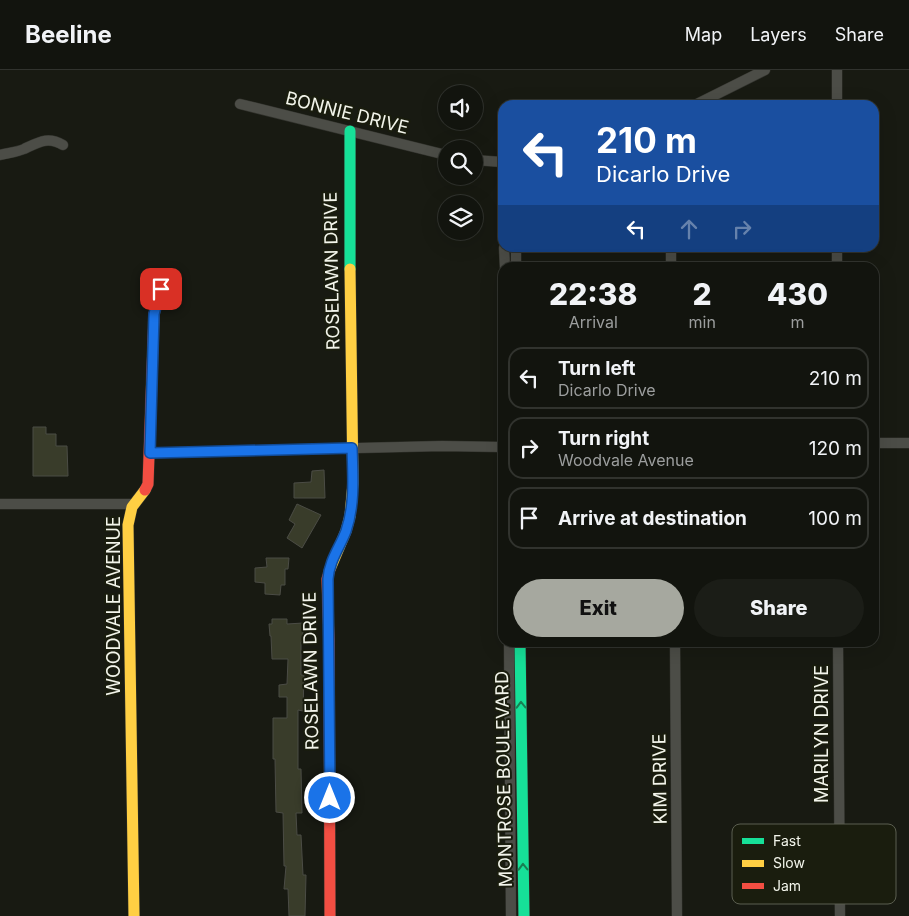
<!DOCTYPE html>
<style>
body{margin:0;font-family:Inter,sans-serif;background:#1b1d17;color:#f1f3f6;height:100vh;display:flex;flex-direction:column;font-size:19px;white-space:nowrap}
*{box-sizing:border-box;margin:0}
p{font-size:16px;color:#9c9e9e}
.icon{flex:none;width:28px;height:28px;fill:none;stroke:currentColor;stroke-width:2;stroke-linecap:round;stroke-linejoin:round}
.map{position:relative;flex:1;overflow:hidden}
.details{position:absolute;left:498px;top:192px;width:381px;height:385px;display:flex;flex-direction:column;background:#12140e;border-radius:15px;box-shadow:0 5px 20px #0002,0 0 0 1px #31332e}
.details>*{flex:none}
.top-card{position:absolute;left:498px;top:30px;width:381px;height:152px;border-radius:15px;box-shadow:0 5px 20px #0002,0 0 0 1px #31332e;background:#1a4fa0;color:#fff;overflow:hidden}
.tools{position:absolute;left:438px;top:15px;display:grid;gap:10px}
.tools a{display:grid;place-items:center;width:45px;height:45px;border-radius:50%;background:#12140e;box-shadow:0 5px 20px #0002,0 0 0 1px #31332e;font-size:25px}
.pin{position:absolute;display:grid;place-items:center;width:42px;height:42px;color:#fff;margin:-21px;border-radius:10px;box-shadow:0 2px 8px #0006}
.me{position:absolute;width:55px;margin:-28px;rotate:0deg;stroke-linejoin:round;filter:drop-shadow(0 0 4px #0008)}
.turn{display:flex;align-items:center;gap:18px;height:105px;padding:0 15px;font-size:22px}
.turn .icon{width:65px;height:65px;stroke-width:2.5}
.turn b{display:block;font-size:35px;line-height:42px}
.lanes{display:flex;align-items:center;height:48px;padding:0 15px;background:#0003;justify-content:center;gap:25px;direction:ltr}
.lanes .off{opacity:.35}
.eta{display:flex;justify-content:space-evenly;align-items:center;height:85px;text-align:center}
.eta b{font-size:30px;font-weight:800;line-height:35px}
.button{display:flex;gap:10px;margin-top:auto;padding:10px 15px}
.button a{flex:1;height:58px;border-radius:30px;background:#a6a89f;color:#111;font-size:20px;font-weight:800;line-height:58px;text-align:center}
.button a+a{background:#1b1d17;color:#f1f3f6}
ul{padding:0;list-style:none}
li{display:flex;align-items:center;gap:15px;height:62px;margin:0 10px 8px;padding:0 5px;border:2px solid #31332e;border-radius:15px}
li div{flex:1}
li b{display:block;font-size:19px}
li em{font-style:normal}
header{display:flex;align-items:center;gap:30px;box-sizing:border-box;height:70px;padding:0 25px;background:#12140e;border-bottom:1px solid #31332e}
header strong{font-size:24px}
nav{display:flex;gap:28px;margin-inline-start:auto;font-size:18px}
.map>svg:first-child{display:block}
.building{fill:#393c2a;stroke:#4b4c45}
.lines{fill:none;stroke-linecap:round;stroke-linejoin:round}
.street-casing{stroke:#32332d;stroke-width:11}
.fast-casing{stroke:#32332d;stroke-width:12}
.slow-casing{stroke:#32332d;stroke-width:12}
.jam-casing{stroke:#32332d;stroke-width:12}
.street{stroke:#4c4d47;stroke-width:10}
.fast{stroke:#16e098;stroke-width:11}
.slow{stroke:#ffcf43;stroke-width:11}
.jam{stroke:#f24e42;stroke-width:11}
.oneway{stroke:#187e53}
.route-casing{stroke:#114b97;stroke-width:12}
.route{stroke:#1a73e8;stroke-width:9}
.labels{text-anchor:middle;stroke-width:4;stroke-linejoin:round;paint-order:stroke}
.street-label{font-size:18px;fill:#f3f5eb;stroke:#1a1d0e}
.key{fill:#1a1d0e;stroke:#5b5e50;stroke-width:1}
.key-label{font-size:14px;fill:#f3f5eb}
</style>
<header>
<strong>Beeline</strong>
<nav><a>Map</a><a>Layers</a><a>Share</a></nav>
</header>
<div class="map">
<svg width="909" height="846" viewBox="0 0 909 846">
<rect width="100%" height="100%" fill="#181a12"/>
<g class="building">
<polygon points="33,357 46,357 46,364 56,364 56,376 67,376 68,406 33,406"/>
<polygon points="324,400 325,428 294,428 294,413 311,412 312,401"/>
<polygon points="297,434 321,445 302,478 287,468 295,454 289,450"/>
<polygon points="266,488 289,488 288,499 285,499 285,515 281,515 280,525 265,524 265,513 255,512 255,498 267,497"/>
<polygon points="272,549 287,549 287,554 303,553 303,571 301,572 301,605 304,605 303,641 298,640 298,699 301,699 302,743 296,743 297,765 301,765 303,805 306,805 305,846 289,846 288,819 284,819 286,796 284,796 283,743 276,742 275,689 273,689 273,648 287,648 287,627 279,627 279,615 287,614 288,589 272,589 271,566 270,566 269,554 272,554"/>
</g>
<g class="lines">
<g class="street-casing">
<g id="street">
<polyline points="837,0 837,35"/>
<polyline points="240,34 446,85"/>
<polyline points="695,35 765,0"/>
<path d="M0,85C8,83 17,82 24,79C39,72 48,66 63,75"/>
<polyline points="474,90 502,92"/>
<polyline points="504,178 505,198"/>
<polyline points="516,178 516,198"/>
<polyline points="671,178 671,198"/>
<polyline points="837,178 837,198"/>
<polyline points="874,373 909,373"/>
<polyline points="150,383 442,376 502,377"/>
<polyline points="0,434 133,434"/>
<polyline points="509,572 511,846"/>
<polyline points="675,572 677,846"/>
<polyline points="838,572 840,846"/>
</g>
</g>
<g class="fast-casing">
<g id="fast">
<polyline points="350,199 350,61"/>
<polyline points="520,572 524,846"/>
</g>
</g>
<g class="slow-casing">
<g id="slow">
<polyline points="330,499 346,461 350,446 353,413 350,199"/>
<polyline points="134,846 128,455 132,437 145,420"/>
</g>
</g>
<g class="jam-casing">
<g id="jam">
<polyline points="145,420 148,414 154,244 165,204"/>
<polyline points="330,499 327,509 329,570 330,846"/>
</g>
</g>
<use href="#street" class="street"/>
<use href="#fast" class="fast"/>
<use href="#slow" class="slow"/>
<use href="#jam" class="jam"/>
</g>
<defs><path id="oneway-chevron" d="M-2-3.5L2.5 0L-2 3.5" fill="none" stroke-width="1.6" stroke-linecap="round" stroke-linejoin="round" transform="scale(1.25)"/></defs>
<g class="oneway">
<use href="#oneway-chevron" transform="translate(521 635) rotate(-91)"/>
<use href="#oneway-chevron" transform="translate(523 797) rotate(-91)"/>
</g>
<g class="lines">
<g class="route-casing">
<path id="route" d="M161,219L154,244L150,383L352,378C353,406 355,435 346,461C340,477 329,491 328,509L330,728"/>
</g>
<use href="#route" class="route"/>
</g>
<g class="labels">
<g class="street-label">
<text transform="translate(347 43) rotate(14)" y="6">BONNIE DRIVE</text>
<text transform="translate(332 201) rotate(-91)" y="6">ROSELAWN DRIVE</text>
<text transform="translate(114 536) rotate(-90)" y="6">WOODVALE AVENUE</text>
<text transform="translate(311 601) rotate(-91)" y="6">ROSELAWN DRIVE</text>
<text transform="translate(822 664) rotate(-90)" y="6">MARILYN DRIVE</text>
<text transform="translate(504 709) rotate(-91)" y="6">MONTROSE BOULEVARD</text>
<text transform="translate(660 709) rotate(-91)" y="6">KIM DRIVE</text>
</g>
</g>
<rect x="732" y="754" width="164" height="80" rx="8" class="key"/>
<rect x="742" y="768" width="22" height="6" fill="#16e098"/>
<rect x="742" y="790" width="22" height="7" fill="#ffcf43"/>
<rect x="742" y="813" width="22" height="6" fill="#f24e42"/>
<g class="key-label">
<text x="773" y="776">Fast</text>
<text x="773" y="798">Slow</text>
<text x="773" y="821">Jam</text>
</g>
</svg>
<div class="tools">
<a><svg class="icon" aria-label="sound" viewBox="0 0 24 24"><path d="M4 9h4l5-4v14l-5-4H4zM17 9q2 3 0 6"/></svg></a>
<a><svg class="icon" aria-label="search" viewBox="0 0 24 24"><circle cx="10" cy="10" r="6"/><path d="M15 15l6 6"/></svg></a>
<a><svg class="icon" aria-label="layers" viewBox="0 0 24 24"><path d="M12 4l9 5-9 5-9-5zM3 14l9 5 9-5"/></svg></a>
</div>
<div class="pin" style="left:161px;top:219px;background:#d93025"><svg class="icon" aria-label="arrive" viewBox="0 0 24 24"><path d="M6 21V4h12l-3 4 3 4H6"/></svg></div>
<svg class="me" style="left:330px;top:728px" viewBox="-20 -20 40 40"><circle r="17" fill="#1a73e8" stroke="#fff" stroke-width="3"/><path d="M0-11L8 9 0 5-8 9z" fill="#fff"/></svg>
<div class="top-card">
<div class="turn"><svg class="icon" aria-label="left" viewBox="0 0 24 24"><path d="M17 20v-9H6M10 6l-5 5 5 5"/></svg><div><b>210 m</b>Dicarlo Drive</div></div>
<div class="lanes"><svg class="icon" aria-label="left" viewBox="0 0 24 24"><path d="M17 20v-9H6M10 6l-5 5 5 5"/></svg><svg class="icon off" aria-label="ahead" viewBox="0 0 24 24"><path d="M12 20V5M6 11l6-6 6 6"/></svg><svg class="icon off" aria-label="right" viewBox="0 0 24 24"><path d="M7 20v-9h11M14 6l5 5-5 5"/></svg></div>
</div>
<section class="details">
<div class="eta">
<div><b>22:38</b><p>Arrival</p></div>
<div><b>2</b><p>min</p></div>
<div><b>430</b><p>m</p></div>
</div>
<ul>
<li><svg class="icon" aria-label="left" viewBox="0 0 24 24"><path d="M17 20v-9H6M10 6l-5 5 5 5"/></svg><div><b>Turn left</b><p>Dicarlo Drive</p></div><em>210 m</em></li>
<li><svg class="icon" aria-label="right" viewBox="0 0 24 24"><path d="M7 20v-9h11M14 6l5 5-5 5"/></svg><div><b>Turn right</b><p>Woodvale Avenue</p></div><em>120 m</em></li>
<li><svg class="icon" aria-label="arrive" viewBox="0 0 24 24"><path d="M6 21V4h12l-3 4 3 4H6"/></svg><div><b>Arrive at destination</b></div><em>100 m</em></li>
</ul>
<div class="button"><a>Exit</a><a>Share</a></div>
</section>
</div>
